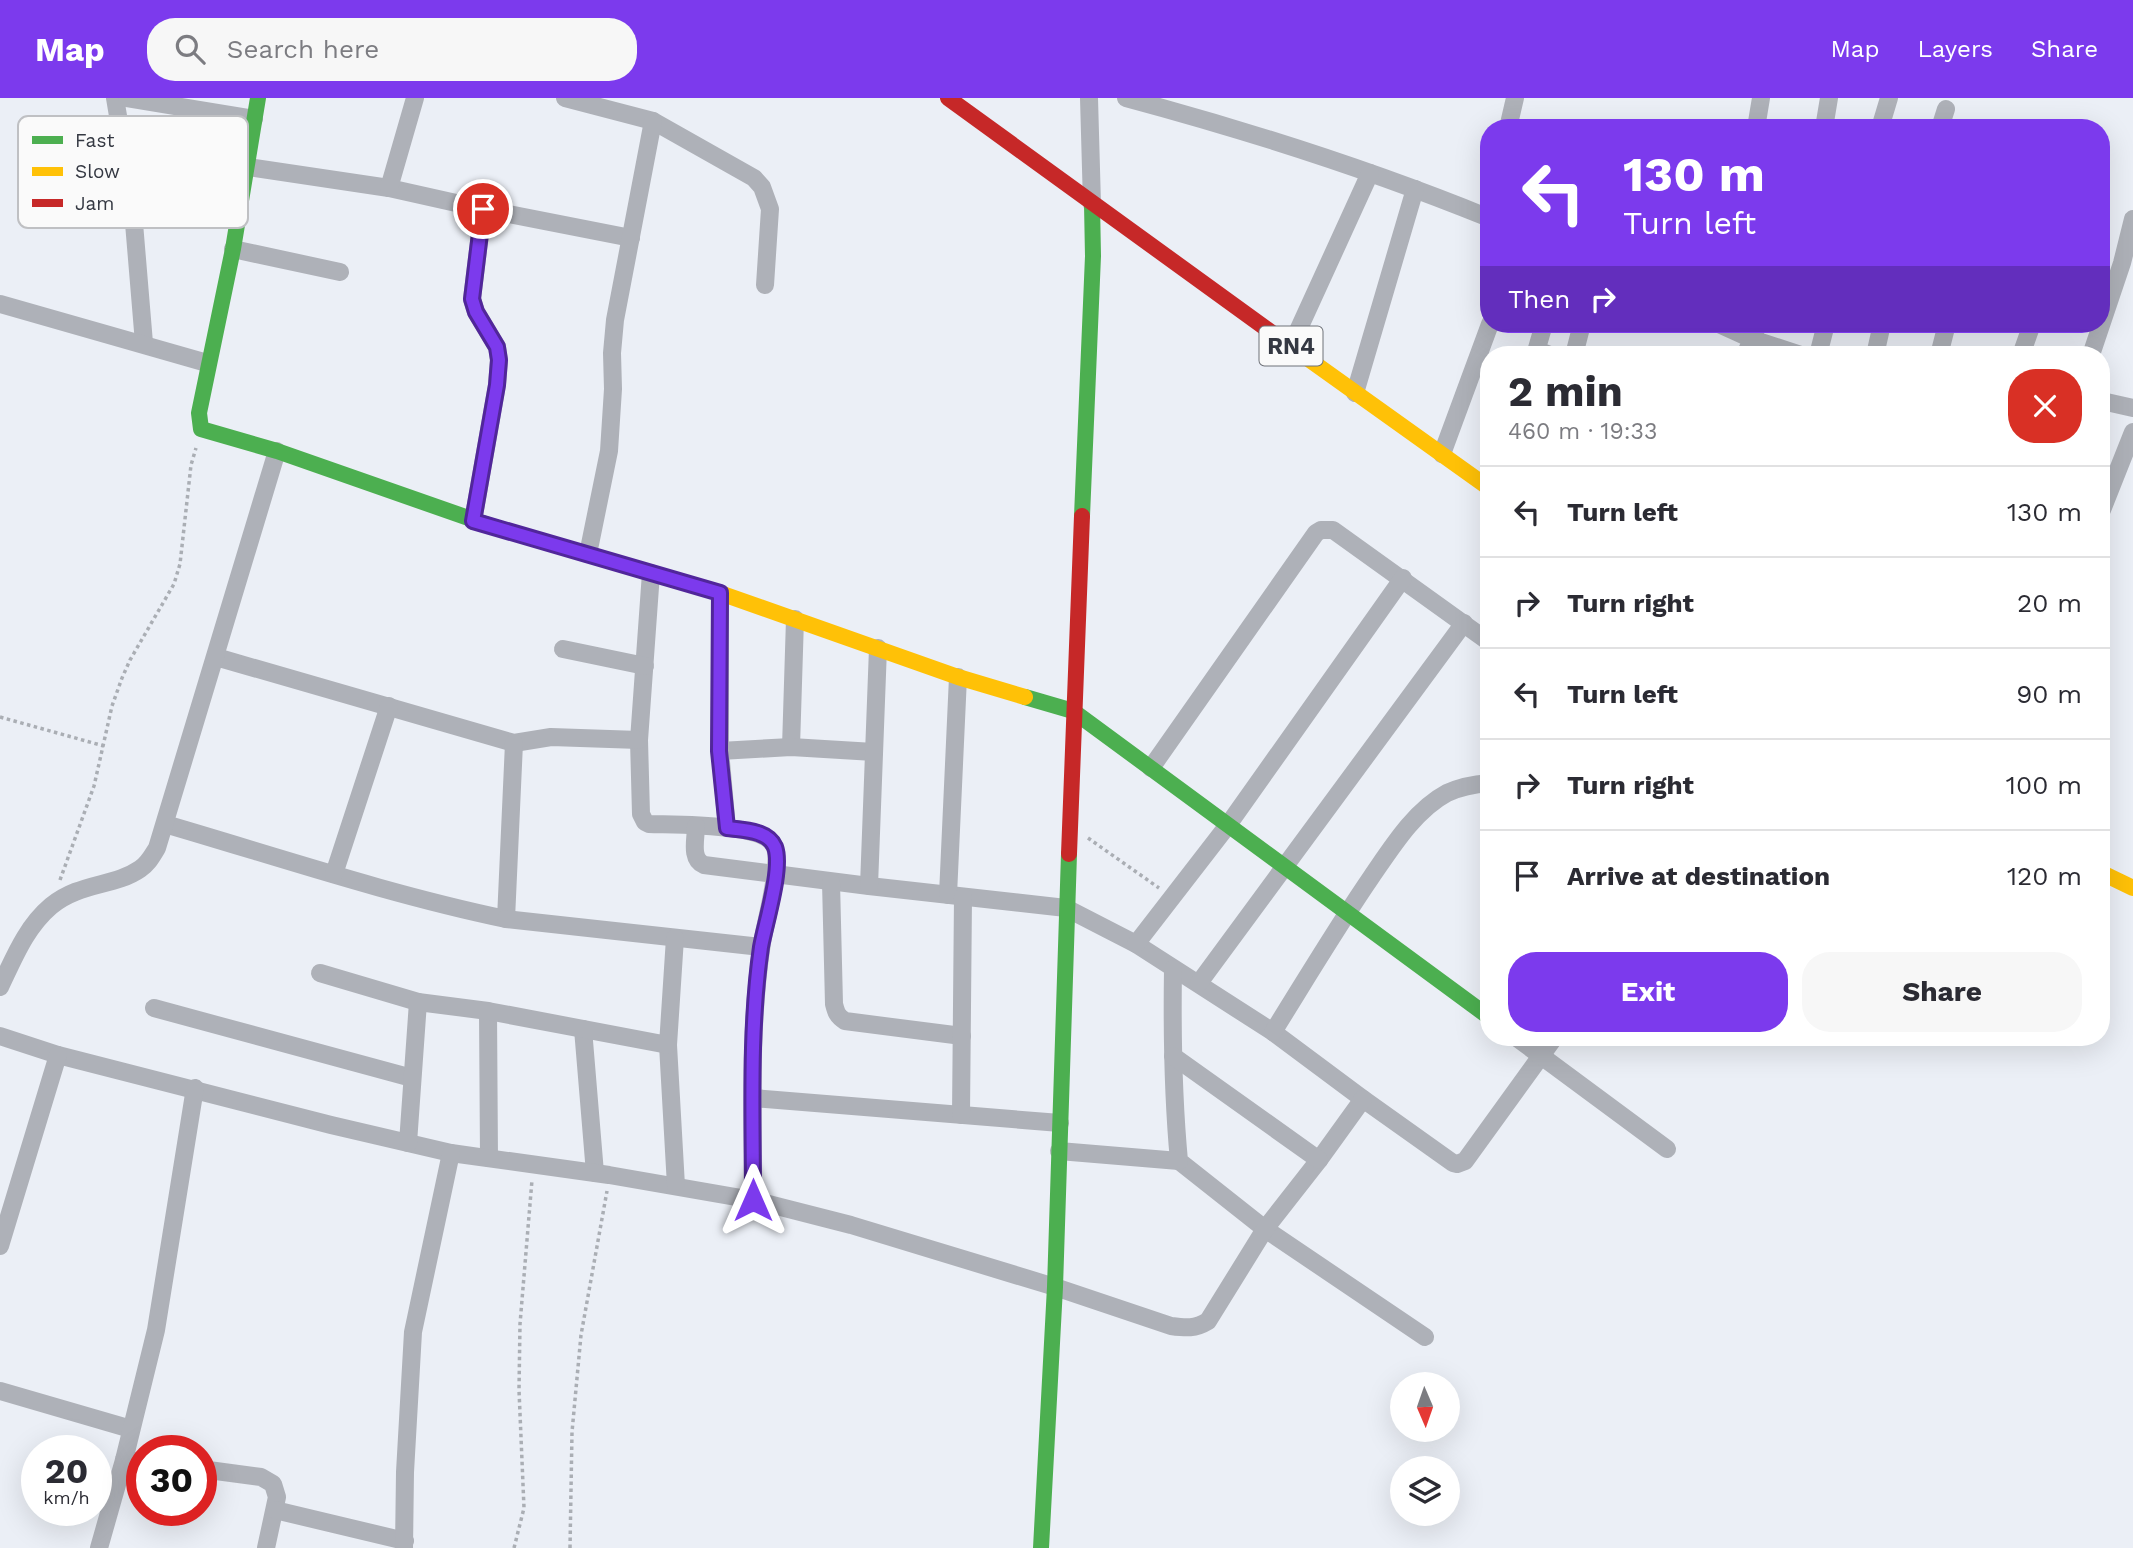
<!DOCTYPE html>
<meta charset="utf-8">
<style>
body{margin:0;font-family:"Work Sans",sans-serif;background:#f7f7f7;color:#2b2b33;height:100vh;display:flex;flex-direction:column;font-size:26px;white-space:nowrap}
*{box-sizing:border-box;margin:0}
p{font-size:23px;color:#7c7c81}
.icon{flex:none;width:38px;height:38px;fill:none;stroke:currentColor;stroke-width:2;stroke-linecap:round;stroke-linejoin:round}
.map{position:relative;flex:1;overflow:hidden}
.panel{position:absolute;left:1480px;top:248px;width:630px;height:700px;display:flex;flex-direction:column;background:#fff;border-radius:28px;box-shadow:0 7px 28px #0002}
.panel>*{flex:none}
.banner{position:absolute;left:1480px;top:21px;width:630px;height:214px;border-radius:28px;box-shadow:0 7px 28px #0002;background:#7c3aed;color:#fff;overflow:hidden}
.needle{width:46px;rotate:178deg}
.controls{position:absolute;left:1390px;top:1274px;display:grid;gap:14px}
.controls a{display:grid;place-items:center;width:70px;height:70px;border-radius:50%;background:#fff;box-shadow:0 7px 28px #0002;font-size:35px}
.speed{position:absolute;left:21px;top:1337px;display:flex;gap:14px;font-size:35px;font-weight:700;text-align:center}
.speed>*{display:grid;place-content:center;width:91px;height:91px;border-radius:50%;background:#fff;box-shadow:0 7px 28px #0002;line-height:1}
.speed small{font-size:18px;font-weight:400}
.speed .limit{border:10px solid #d22;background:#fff;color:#111}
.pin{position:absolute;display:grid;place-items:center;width:60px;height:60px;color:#fff;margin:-30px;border:4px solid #fff;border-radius:50%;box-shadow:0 2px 7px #0007}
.me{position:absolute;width:77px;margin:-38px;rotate:0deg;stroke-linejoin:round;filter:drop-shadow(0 0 5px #0008)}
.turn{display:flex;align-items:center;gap:24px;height:147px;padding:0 28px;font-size:32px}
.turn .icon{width:91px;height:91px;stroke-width:2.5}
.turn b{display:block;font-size:49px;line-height:60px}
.then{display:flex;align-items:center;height:66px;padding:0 28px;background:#0003;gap:14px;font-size:26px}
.round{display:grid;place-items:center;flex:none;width:74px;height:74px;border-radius:28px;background:#f7f7f7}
.headline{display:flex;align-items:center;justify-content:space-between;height:119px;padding:0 28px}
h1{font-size:42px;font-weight:700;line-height:52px}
.action{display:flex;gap:14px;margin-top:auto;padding:14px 28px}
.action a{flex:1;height:80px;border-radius:28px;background:#7c3aed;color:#fff;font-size:28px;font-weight:700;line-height:80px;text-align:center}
.action a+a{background:#f7f7f7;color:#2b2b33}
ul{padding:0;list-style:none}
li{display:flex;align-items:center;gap:21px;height:91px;padding:0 28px;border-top:2px solid #e1e1e2}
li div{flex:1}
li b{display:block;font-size:26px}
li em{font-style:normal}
header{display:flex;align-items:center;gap:42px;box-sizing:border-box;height:98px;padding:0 35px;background:#7c3aed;color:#fff}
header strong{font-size:33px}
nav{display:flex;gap:38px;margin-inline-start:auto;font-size:24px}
.search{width:490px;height:63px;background:#f7f7f7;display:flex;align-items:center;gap:18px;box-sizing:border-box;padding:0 24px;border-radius:28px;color:#7c7c81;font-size:26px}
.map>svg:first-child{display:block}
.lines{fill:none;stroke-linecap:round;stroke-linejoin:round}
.path{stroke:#aaaeb4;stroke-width:3.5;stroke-dasharray:3.5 3.5;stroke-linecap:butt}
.street{stroke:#aeb1b8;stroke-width:18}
.fast{stroke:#4caf50;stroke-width:16}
.slow{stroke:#ffc107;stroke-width:16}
.jam{stroke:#c62828;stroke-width:16}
.route-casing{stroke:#51269a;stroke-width:18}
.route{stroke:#7c3aed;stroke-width:12}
.labels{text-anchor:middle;stroke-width:5;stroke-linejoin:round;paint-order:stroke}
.shield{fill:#fafafa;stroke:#6f7279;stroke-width:2}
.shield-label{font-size:23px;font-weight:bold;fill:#343842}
.key{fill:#fafafa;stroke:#bfc0c3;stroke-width:2}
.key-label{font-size:19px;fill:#343842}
</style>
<header>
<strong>Map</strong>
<div class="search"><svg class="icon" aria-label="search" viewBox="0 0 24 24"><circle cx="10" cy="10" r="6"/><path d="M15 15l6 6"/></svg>Search here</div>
<nav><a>Map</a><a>Layers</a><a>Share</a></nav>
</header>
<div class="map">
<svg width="2133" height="1450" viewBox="0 0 2133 1450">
<rect width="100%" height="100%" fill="#ebeff6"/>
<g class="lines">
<g class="path">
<polyline points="0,619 104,648"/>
<polyline points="1088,740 1159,790"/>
<polyline points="60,782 94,688 112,608 122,580 130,562 174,486 180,466 191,367 196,350"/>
<polyline points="514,1450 524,1410 519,1292 520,1226 532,1082"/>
<polyline points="570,1450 572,1334 581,1237 607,1093"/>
</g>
<g class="street">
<polyline points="115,0 132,101 144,245"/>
<polyline points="127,0 254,21"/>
<polyline points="565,0 653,23 754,80 762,89 770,111 765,187"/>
<polyline points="1089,0 1092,106"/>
<path d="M1126,0C1249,33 1371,72 1489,120"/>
<polyline points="1508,30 1515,0"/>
<polyline points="1756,30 1761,0"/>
<polyline points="1824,30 1829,0"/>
<polyline points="1880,30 1889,0"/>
<polyline points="1940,30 1946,11"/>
<polyline points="248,69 389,90 483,111 631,140"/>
<polyline points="389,90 415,0"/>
<polyline points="132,101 238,113"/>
<polyline points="233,151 340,174"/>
<polyline points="0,206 207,265"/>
<polyline points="1544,226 1535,257 1545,255 1550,257"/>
<polyline points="1719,226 1752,241 1745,257"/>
<polyline points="1758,226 1752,241 1801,257"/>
<polyline points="1291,248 1370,75"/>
<polyline points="1574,257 1582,226"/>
<polyline points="1818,257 1826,226"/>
<polyline points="1875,257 1882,226"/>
<polyline points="1939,257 1947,226"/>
<polyline points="2021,257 2032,226"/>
<polyline points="2091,257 2122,165 2133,121"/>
<polyline points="1355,295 1415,91"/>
<polyline points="2102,303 2133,310"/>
<polyline points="1442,356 1490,226"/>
<polyline points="2102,412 2133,334"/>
<polyline points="473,423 497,287 499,262 497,249 476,214 472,201 483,111"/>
<polyline points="588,456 609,353 613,291 612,255 615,222 653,23"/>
<path d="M651,475L639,642L641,716L645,724L649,726C674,727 760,725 773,746C784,761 765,825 762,845C749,929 753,1017 753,1102"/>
<polyline points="720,495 720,653 727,730"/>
<polyline points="563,551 645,568"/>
<polyline points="216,559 514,645 551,639 639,642"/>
<polyline points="791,649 795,521"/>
<polyline points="720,653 791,649 874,654"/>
<polyline points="1151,670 1316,435 1321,432 1333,432 1489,544"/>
<path d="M165,726C278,759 391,797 506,821L514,645"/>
<path d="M696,728C696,741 690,761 704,767L869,788L1066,810L1136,846L1273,934L1363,1001L1453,1065L1457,1066L1465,1063L1554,940"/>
<polyline points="334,776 389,608"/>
<path d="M831,784L834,906C836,914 837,918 845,923L962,938"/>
<polyline points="869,788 878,550"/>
<polyline points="948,797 958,579"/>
<polyline points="506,821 761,849"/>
<polyline points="1136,846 1228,727 1403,480"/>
<path d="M1173,871C1172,935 1173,999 1179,1063L1265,1131L1425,1239"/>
<polyline points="320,875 418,904"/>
<polyline points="1199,885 1464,525"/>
<path d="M0,889C14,860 26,829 51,808C80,784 114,789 140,771C148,766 152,758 157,750L277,353"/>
<polyline points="154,910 412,980"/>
<polyline points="488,913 489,1060"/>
<polyline points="583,931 595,1075"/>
<path d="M1273,934C1306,881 1337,829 1372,778C1392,749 1415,712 1447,695C1460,689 1476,686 1489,685"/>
<path d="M0,938L58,957L331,1027L451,1055L609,1077L753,1102L851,1127L1055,1189L1171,1228C1186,1230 1195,1231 1208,1223L1265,1131L1319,1062L1363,1001"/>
<polyline points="1517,940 1667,1051"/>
<polyline points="668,947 676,1088"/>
<polyline points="1173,958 1319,1062"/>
<polyline points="753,1000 1060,1025"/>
<polyline points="961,1017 963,799"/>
<polyline points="408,1045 418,904 488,913 668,947 675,840"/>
<polyline points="1059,1053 1179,1063"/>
<polyline points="0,1148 58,957"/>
<polyline points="0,1293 131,1331"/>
<polyline points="124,1362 142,1364"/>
<polyline points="201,1371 261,1379 273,1386 277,1399 266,1450"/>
<polyline points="275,1412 405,1443"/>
<polyline points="99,1450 124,1362 156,1232 195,990"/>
<polyline points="404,1450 405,1374 413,1234 451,1055"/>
</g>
<g class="fast">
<polyline points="258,0 233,151 199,315 201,331 277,353 497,430"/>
<polyline points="1082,418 1093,158 1092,106"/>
<polyline points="1025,599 1073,613 1489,919"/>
<polyline points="1041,1450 1055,1189 1069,756"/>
</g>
<g class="slow">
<polyline points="1279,240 1489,390"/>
<polyline points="497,430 720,495 958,579 1025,599"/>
<polyline points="2102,775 2133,790"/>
</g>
<g class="jam">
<polyline points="948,0 1279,240"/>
<polyline points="1069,756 1082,418"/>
</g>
</g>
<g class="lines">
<g class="route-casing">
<path id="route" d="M483,111L472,201L476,214L497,249L499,262L497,287L473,423L720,495L719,653L727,730C743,732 768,732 775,749C783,770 765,826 761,849C749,933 753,1018 753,1102"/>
</g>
<use href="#route" class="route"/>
</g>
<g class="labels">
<rect class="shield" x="1259.5" y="228.5" width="63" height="39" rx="5"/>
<g class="shield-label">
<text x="1291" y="256">RN4</text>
</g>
</g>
<rect x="18" y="18" width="230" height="112" rx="10" class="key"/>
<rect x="32" y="38" width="31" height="8" fill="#4caf50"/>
<rect x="32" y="69" width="31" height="9" fill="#ffc107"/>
<rect x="32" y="101" width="31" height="8" fill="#c62828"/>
<g class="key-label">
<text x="75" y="49">Fast</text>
<text x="75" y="80">Slow</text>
<text x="75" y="112">Jam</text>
</g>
</svg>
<div class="controls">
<a><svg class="needle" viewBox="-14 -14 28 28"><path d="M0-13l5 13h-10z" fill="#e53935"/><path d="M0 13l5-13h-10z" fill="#7c7c81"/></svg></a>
<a><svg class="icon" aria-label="layers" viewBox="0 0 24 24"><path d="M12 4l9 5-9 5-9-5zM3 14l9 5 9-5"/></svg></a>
</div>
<div class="speed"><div>20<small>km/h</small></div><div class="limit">30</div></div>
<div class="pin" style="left:483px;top:111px;background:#d93025"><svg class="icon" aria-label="arrive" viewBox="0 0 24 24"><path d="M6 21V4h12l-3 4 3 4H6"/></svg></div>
<svg class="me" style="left:753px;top:1102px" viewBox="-20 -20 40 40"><path d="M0-17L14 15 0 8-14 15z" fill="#7c3aed" stroke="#fff" stroke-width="4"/></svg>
<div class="banner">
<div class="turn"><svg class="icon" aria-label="left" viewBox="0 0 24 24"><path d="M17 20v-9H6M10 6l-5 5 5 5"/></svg><div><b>130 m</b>Turn left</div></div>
<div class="then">Then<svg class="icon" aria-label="right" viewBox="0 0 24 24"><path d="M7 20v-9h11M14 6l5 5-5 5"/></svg></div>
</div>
<section class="panel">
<div class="headline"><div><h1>2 min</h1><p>460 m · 19:33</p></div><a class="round" style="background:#d93025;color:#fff"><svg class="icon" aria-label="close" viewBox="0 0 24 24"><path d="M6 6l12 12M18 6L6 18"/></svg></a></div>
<ul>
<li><svg class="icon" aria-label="left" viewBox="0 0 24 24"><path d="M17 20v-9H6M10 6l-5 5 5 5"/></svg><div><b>Turn left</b></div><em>130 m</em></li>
<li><svg class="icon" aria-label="right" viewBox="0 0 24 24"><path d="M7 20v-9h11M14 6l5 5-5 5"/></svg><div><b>Turn right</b></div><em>20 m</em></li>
<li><svg class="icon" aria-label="left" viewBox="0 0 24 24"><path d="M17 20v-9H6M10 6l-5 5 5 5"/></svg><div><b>Turn left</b></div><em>90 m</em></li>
<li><svg class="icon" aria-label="right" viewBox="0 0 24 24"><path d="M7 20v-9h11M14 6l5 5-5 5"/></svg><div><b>Turn right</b></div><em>100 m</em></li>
<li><svg class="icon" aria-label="arrive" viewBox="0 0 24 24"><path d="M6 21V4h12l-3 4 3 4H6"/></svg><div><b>Arrive at destination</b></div><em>120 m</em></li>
</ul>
<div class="action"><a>Exit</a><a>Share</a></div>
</section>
</div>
